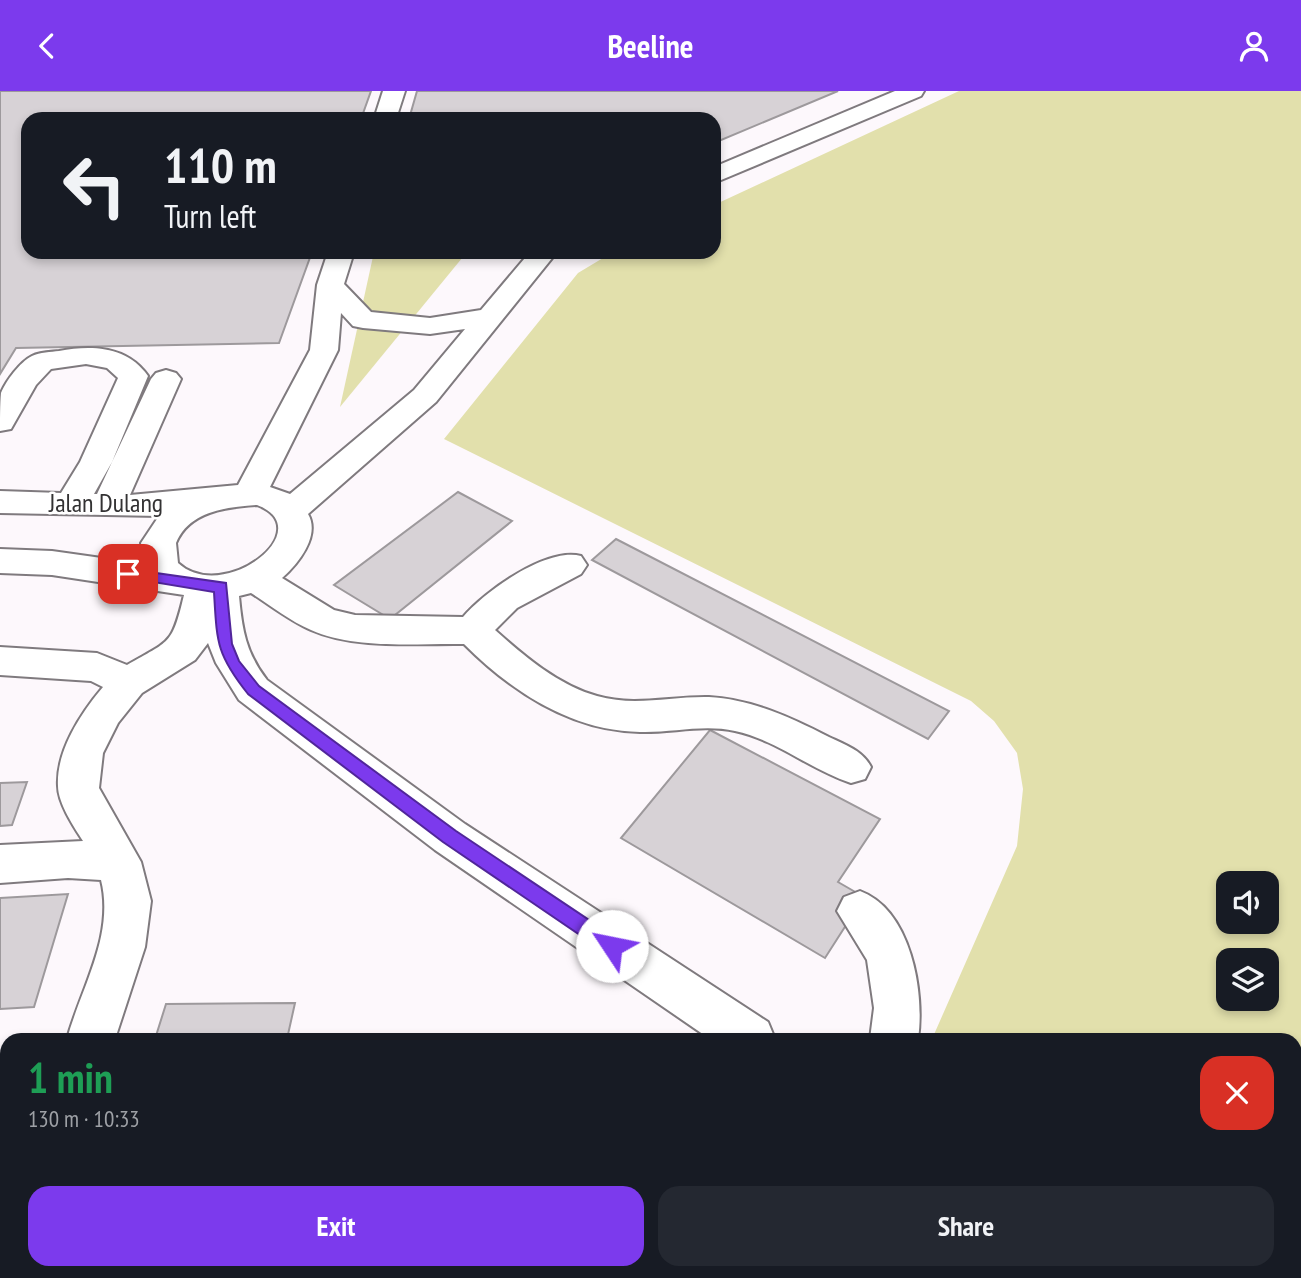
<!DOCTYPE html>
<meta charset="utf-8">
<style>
body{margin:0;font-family:"PT Sans Narrow",sans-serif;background:#242831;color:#f1f3f6;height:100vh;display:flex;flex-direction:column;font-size:26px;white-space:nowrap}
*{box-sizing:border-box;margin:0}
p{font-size:23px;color:#9ea1a6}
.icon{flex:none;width:38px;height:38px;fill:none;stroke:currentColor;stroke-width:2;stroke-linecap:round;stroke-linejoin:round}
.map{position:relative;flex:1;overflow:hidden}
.side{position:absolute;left:0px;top:942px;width:1302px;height:247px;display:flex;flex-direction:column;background:#171b24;border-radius:21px 21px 0 0;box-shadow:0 4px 10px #0003}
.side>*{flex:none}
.top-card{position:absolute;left:21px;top:21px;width:700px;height:147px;border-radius:21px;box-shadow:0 4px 10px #0003;background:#171b24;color:#f1f3f6;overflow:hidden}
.controls{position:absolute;left:1216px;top:780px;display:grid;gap:14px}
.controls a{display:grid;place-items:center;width:63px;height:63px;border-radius:14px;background:#171b24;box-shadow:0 4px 10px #0003;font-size:35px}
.pin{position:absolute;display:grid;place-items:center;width:60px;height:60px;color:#fff;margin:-30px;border-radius:14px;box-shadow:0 4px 10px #0006}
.me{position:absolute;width:77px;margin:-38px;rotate:304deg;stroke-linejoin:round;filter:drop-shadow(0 0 5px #0008)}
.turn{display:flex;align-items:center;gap:24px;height:147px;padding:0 28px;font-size:32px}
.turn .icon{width:91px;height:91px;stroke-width:2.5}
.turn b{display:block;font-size:49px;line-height:60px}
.round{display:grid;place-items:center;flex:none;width:74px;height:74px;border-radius:21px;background:#242831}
.headline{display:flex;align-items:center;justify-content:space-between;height:119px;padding:0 28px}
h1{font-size:42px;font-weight:800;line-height:52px;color:#1e9e55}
.cta{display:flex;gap:14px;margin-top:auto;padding:14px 28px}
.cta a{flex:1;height:80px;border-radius:21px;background:#7c3aed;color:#fff;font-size:28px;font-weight:800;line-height:80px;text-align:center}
.cta a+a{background:#242831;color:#f1f3f6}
header{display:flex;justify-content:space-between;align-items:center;height:91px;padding:0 28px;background:#7c3aed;color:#fff;font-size:32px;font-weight:800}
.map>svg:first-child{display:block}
.green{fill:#e2e0ac;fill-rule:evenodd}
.building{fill:#d7d2d6;stroke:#9d999c;stroke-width:2}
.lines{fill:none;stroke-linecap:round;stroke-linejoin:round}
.minor-casing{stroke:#7f7a7e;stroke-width:4}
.minor{fill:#fff;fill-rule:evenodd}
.route{fill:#7c3aed;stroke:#51269a;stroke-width:2}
.labels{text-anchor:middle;stroke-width:5;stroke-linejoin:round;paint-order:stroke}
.street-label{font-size:26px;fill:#333233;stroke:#fff}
</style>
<header><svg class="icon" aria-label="back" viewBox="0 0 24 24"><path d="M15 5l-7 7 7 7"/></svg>Beeline<svg class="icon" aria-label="person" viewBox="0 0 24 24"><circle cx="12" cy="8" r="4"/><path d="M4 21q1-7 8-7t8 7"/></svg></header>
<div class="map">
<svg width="1301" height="1187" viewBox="0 0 1301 1187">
<rect width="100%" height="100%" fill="#fdf8fc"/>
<g class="green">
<path d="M959,0H1301V1142H1295V948H932L1017,755L1023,698L1017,662L994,630L971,610L444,348L578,182L613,161H714V114ZM1228,793H1267V831H1228ZM1228,870H1267V908H1228Z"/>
<polygon points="374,161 467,161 340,316"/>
</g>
<g class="building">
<polygon points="0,0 371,0 361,28 28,28 28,161 312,161 279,252 16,257 0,283"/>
<polygon points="417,0 838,0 714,52 714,28 409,28"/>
<polygon points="458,401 512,430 390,528 334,494"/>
<polygon points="616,448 949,620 928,648 592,469"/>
<polygon points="710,639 880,728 838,791 864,806 825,867 621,747"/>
<polygon points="27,691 12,734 0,735 0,692"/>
<polygon points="68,803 34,916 0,918 0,807"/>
<polygon points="295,912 287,948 155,948 166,913"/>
<polygon points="89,1181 239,1181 238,1187 87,1187"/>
</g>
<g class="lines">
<g class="minor-casing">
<g id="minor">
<polygon points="383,0 405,0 396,28 374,28"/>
<polygon points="895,0 924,0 921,5 714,92 714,76"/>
<path d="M328,161H354L344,193L371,221L430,227L481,219L530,161H557L436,311L308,423C321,445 297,474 282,487L334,519L355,524L463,526C485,500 547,456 581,465L587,474L581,483L517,517L495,539C524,565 558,594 597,605C635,616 671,605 709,606C751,608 792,627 829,646C846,654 863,660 871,676L865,688L851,692C811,679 777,649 735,640C703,633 672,642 640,641C571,640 511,600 464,553C416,552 356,559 311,539C290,530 270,514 251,502L239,505C242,539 246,562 267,589L465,733L768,931L775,948H710L435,759L239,609L216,572L208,552L195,569L142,602L118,632L103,662L99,697L141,771L151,810L145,856L115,948H67C81,897 115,844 101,789L68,787L0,792V754L83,750C74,736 58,712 58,695C56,660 81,622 103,596L91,590L0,584V556L97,562L127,574C170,549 172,555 184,504L52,484L0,482V458L52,460L144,473L141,452L159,425L0,422V400L61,402L80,371L118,287L107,277L86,273L51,278L36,294L11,338L0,340C0,329 0,313 1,302C6,290 20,271 32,265C40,261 51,261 59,260C92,254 127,255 148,285L112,371L94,403H97L151,288L156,282L166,279L176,282L181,288L130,404L238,394L310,259L317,194ZM341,222L353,235L363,237L430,243L465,238L414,299L290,403L270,396L338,259ZM257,414C321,438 224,514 178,472L176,452C189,420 227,416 257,414Z"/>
<path d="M860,800C911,819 925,901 918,948H870L874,917L867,869L837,820L844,806Z"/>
<polygon points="7,966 7,1016 0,1017 0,967"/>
<polygon points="1295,1150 1301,1151 1301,1187 1271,1187 1269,1181 1295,1181"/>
<polygon points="7,1154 7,1181 38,1181 36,1187 0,1187 0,1157"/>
<polygon points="329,1181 385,1181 384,1187 328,1187"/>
<polygon points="1076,1181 1133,1181 1136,1187 1079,1187"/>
</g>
</g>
<use href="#minor" class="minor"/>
</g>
<path class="route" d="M128,478L226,492L232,553L239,570L259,595L456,740L619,849L622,855L619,861L612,863L605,861L443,751L248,603C216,563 217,551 214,501L123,486V479Z"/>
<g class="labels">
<g class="street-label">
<text x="106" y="421">Jalan Dulang</text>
</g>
</g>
</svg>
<div class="controls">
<a><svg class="icon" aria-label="sound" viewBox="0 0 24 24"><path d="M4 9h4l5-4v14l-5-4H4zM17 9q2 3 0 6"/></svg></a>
<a><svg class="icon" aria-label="layers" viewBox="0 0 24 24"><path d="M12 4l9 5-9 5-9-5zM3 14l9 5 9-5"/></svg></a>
</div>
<div class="pin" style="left:128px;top:483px;background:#d93025"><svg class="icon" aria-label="arrive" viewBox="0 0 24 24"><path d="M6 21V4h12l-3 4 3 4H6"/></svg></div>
<svg class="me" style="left:612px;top:855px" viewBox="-20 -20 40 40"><circle r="19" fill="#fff"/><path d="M0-13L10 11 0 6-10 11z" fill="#7c3aed"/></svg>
<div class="top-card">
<div class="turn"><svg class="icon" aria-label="left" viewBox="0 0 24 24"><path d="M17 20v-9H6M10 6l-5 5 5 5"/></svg><div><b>110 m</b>Turn left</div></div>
</div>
<section class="side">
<div class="headline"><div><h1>1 min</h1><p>130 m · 10:33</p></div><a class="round" style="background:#d93025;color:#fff"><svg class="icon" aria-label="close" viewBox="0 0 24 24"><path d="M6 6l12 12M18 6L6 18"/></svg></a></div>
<div class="cta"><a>Exit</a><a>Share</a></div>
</section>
</div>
